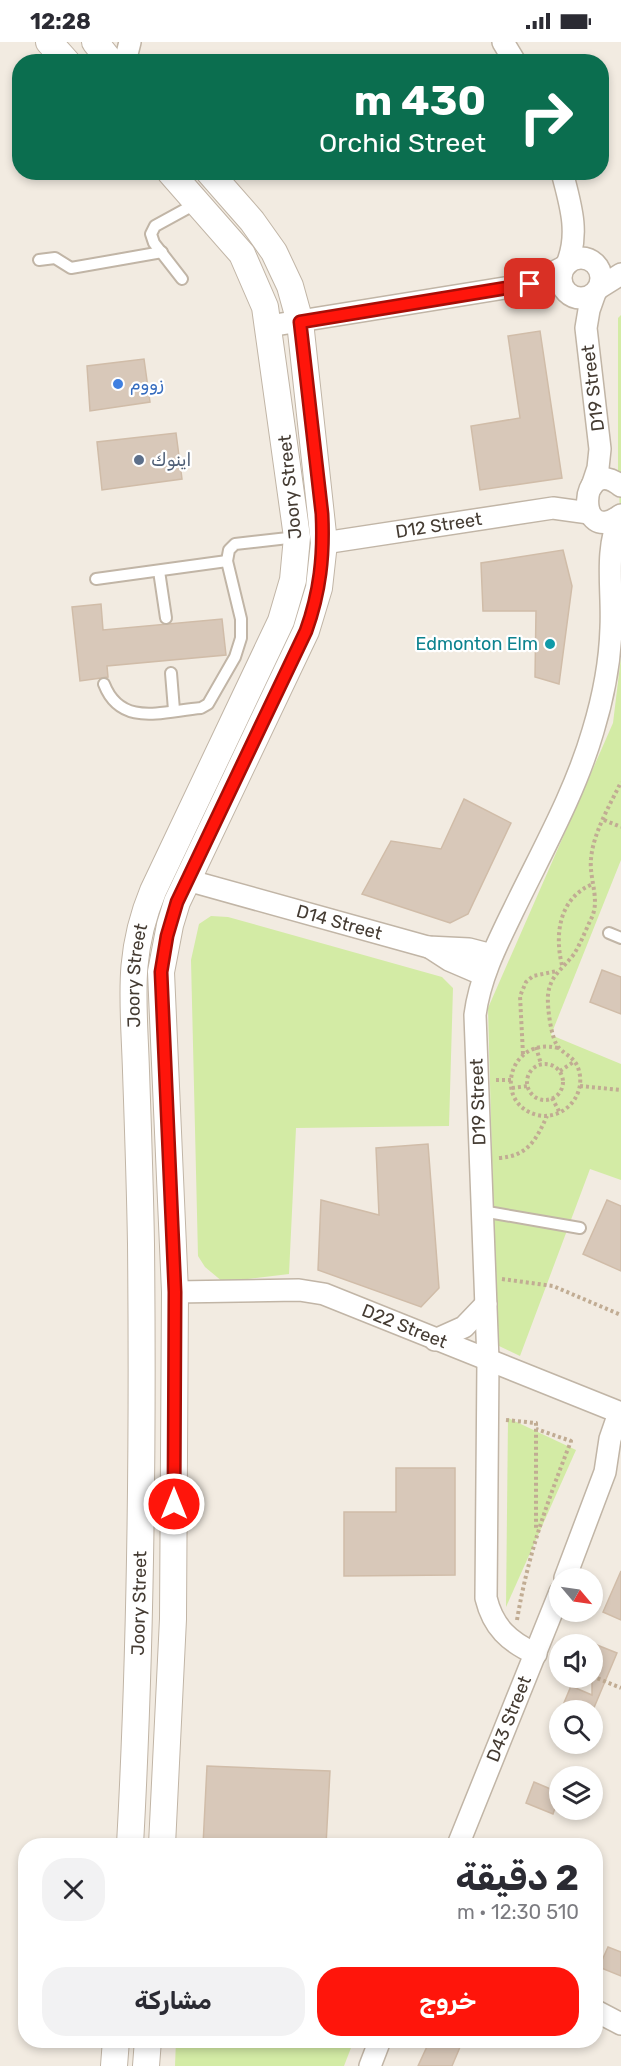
<!DOCTYPE html>
<html lang="ar">
<meta charset="utf-8">
<style>
body{margin:0;font-family:Rubik,Cairo,sans-serif;background:#f2f2f3;color:#2b2b33;direction:rtl;height:100vh;display:flex;flex-direction:column;font-size:22px;white-space:nowrap}
*{box-sizing:border-box;margin:0}
p{font-size:20px;color:#7c7c81}
.icon{flex:none;width:33px;height:33px;fill:none;stroke:currentColor;stroke-width:2;stroke-linecap:round;stroke-linejoin:round}
.map{position:relative;flex:1;overflow:hidden;direction:ltr}
.details{position:absolute;left:18px;top:1796px;width:585px;height:210px;display:flex;flex-direction:column;background:#fff;border-radius:24px;box-shadow:0 3px 9px #0003;direction:rtl}
.details>*{flex:none}
.hud{position:absolute;left:12px;top:12px;width:597px;height:126px;border-radius:24px;box-shadow:0 3px 9px #0003;direction:rtl;background:#0b6e4f;color:#fff;overflow:hidden}
.needle{width:39px;rotate:119deg}
.controls{position:absolute;left:549px;top:1526px;display:grid;gap:12px}
.controls a{display:grid;place-items:center;width:54px;height:54px;border-radius:50%;background:#fff;box-shadow:0 3px 9px #0003;font-size:30px}
.pin{position:absolute;display:grid;place-items:center;width:51px;height:51px;color:#fff;margin:-26px;border-radius:12px;box-shadow:0 3px 9px #0006}
.me{position:absolute;width:66px;margin:-33px;rotate:0deg;stroke-linejoin:round;filter:drop-shadow(0 0 4px #0008)}
.turn{display:flex;align-items:center;gap:21px;height:126px;padding:0 24px;font-size:27px}
.turn .icon{width:78px;height:78px;stroke-width:2.5}
.turn b{display:block;font-size:42px;line-height:51px}
.round{display:grid;place-items:center;flex:none;width:63px;height:63px;border-radius:24px;background:#f2f2f3}
.head{display:flex;align-items:center;justify-content:space-between;height:102px;padding:0 24px}
h1{font-size:36px;font-weight:700;line-height:45px}
.primary-button{display:flex;gap:12px;margin-top:auto;padding:12px 24px}
.primary-button a{flex:1;height:69px;border-radius:24px;background:#ff150b;color:#fff;font-size:24px;font-weight:700;line-height:69px;text-align:center}
.primary-button a+a{background:#f2f2f3;color:#2b2b33}
.status{display:flex;justify-content:space-between;align-items:center;height:42px;padding:0 30px;background:#fff;direction:ltr}
.status svg{height:16px;fill:currentColor}
.map>svg:first-child{display:block}
.green{fill:#d3eba5}
.building{fill:#d8c8b9;stroke:#d0bca8;stroke-width:1.5}
.lines{fill:none;stroke-linecap:round;stroke-linejoin:round}
.service-casing{stroke:#c1b5a6;stroke-width:14}
.minor-casing{stroke:#c1b5a6;stroke-width:24}
.tertiary-casing{stroke:#c1b5a6;stroke-width:28}
.path{stroke:#c1ac93;stroke-width:4;stroke-dasharray:3 3;stroke-linecap:butt}
.service{stroke:#fff;stroke-width:10}
.minor{stroke:#fff;stroke-width:21}
.tertiary{stroke:#fff;stroke-width:26}
.route-casing{stroke:#a60e07;stroke-width:15}
.route{stroke:#ff150b;stroke-width:10}
.shop-dot{fill:#3f7fe0;stroke:#fff;stroke-width:2}
.service-dot{fill:#5c6f8a;stroke:#fff;stroke-width:2}
.culture-dot{fill:#0f9aa8;stroke:#fff;stroke-width:2}
.labels{text-anchor:middle;stroke-width:4.5;stroke-linejoin:round;paint-order:stroke}
.shop-label{font-size:18px;fill:#366cbe;stroke:#fff;text-anchor:start}
.street-label{font-size:18px;fill:#443b32;stroke:#fff}
.service-label{font-size:18px;fill:#4e5e75;stroke:#fff;text-anchor:start}
.culture-label{font-size:18px;fill:#0d838f;stroke:#fff;text-anchor:end}
</style>
<div class="status"><b>12:28</b><svg viewBox="0 0 49 12"><path d="M0 12V9h3v3zM5 12V6h3v6zM10 12V3h3v9zM15 12V0h3v12zM26 1h20v11H26zM47 4h2v5h-2z"/></svg></div>
<div class="map">
<svg width="621" height="2024" viewBox="0 0 621 2024">
<rect width="100%" height="100%" fill="#f2ebe1"/>
<g class="green">
<polygon points="621,273 621,491 618,428 618,276"/>
<polygon points="621,615 621,818 551,993 621,1022 621,1138 590,1127 520,1314 497,1303 488,966 613,681"/>
<polygon points="211,874 228,875 442,935 453,946 449,1084 296,1086 289,1232 223,1240 205,1225 198,1214 191,918 199,882"/>
<polygon points="508,1376 576,1408 506,1565"/>
<polygon points="176,1998 354,1998 344,2024 175,2024"/>
</g>
<g class="building">
<polygon points="540,289 562,436 480,448 471,384 520,376 508,294"/>
<polygon points="144,317 150,360 90,369 87,324"/>
<polygon points="176,391 182,437 102,448 97,400"/>
<polygon points="563,508 572,544 559,642 535,635 536,569 483,569 481,521"/>
<polygon points="101,562 103,588 222,577 226,613 107,624 108,635 80,639 72,565"/>
<polygon points="464,757 511,781 468,872 450,881 362,852 391,799 441,807"/>
<polygon points="602,928 621,935 621,972 590,960"/>
<polygon points="428,1102 439,1246 421,1265 318,1228 321,1158 379,1173 376,1106"/>
<polygon points="607,1158 621,1164 621,1229 583,1212"/>
<polygon points="396,1426 455,1426 455,1533 344,1534 344,1470 396,1470"/>
<polygon points="621,1529 621,1578 603,1570"/>
<polygon points="592,1601 617,1611 593,1668 561,1668 571,1644 592,1653"/>
<polygon points="207,1724 330,1729 326,1803 203,1803"/>
<polygon points="534,1740 560,1751 553,1772 526,1761"/>
<polygon points="608,1905 621,1910 621,1934 599,1925"/>
<polygon points="430,1998 463,1998 452,2024 418,2024"/>
</g>
<g class="lines">
<g class="service-casing">
<g id="service">
<polyline points="39,218 55,216 71,226 162,210"/>
<polyline points="182,237 154,201 151,192 155,184 197,161"/>
<polyline points="159,529 166,576"/>
<polyline points="96,537 227,519"/>
<polyline points="171,631 174,668"/>
<path d="M104,642C121,686 163,669 201,666L208,662L235,615L241,596V577L227,519L229,508L235,502L297,495"/>
<polyline points="609,891 621,896"/>
<polyline points="482,1169 580,1186"/>
</g>
</g>
<g class="minor-casing">
<g id="minor">
<polyline points="503,0 515,20"/>
<polyline points="125,20 130,0"/>
<path d="M562,130C570,161 580,191 567,222"/>
<circle cx="581" cy="236" r="20"/>
<polyline points="599,246 621,232"/>
<polyline points="269,284 530,242 564,225"/>
<polyline points="592,444 598,426 600,407 586,286 589,268 595,251"/>
<path d="M621,444C578,410 575,507 621,473"/>
<path id="s1" d="M324,501L553,466L589,471"/>
<path id="s2" d="M187,838L428,905L469,907L492,913"/>
<polyline points="429,905 449,918 484,933"/>
<path id="s3" d="M175,1250L299,1248L324,1252L621,1371"/>
<polyline points="435,1298 464,1285 486,1262"/>
<polyline points="565,1536 605,1430 610,1397 619,1371"/>
<path d="M536,1612C509,1600 493,1585 486,1556L488,1319L475,973C480,935 497,902 514,867C542,809 575,751 593,689C603,656 610,621 611,586C613,549 604,509 620,474"/>
<path id="s4" d="M458,1803L560,1550"/>
<polyline points="596,1969 621,1982"/>
<polyline points="370,2024 380,1998"/>
</g>
</g>
<g class="tertiary-casing">
<g id="tertiary">
<polyline points="49,0 67,20"/>
<polyline points="95,0 111,20"/>
<path id="s5" d="M130,1803C141,1602 143,1403 141,1202C140,1144 138,1086 136,1029C134,961 126,914 153,849L281,579L293,538L297,495L265,265L242,212L170,130"/>
<polyline points="162,1803 173,1577 175,1250 161,930 170,883 177,860 306,589 319,546 324,501 300,280 290,244 274,210 252,179 209,130"/>
<polyline points="114,2024 116,1998"/>
<polyline points="146,2024 148,1998"/>
</g>
</g>
<g class="path">
<polyline points="604,778 621,785"/>
<path d="M562,923C554,891 560,855 593,842"/>
<polyline points="536,1005 541,1022"/>
<path d="M558,1006C509,994 492,1061 537,1073C563,1079 586,1054 579,1029C576,1016 567,1014 559,1006C551,998 547,964 548,953C550,933 563,927 574,912C581,901 586,887 592,875C600,857 589,836 591,817C593,791 610,763 621,740"/>
<polyline points="523,1012 520,954 526,940 533,934 557,929"/>
<circle cx="545" cy="1040" r="18"/>
<polyline points="560,1029 575,1019"/>
<polyline points="496,1038 511,1038"/>
<polyline points="580,1044 621,1048"/>
<polyline points="512,1046 528,1044"/>
<polyline points="552,1056 560,1071"/>
<path d="M499,1116C528,1114 536,1098 547,1074"/>
<polyline points="502,1237 553,1244 621,1273"/>
<polyline points="506,1378 536,1381 536,1488"/>
<path d="M517,1578C528,1512 547,1461 571,1399L536,1387"/>
<polyline points="592,1634 621,1646"/>
</g>
<use href="#service" class="service"/>
<use href="#minor" class="minor"/>
<use href="#tertiary" class="tertiary"/>
</g>
<g class="lines">
<g class="route-casing">
<path id="route" d="M174,1462L175,1250L161,930L167,894L177,860L306,589C320,550 324,514 322,472L300,280L530,242"/>
</g>
<use href="#route" class="route"/>
</g>
<circle class="shop-dot" cx="118" cy="342" r="6"/>
<circle class="service-dot" cx="139" cy="418" r="6"/>
<circle class="culture-dot" cx="550" cy="602" r="6"/>
<g class="labels">
<g class="shop-label">
<text x="130" y="348">زووم</text>
</g>
<g class="street-label">
<text transform="translate(593 346) rotate(-97)" y="6">D19 Street</text>
<text transform="translate(290 445) rotate(-96)" y="6">Joory Street</text>
<text dy="6" stroke="none"><textPath href="#s1" startOffset="116">D12 Street</textPath></text>
<text dy="6" stroke="none"><textPath href="#s2" startOffset="158">D14 Street</textPath></text>
<text dy="6" stroke="none"><textPath href="#s5" startOffset="870">Joory Street</textPath></text>
<text transform="translate(478 1060) rotate(-92)" y="6">D19 Street</text>
<text dy="6" stroke="none"><textPath href="#s3" startOffset="236">D22 Street</textPath></text>
<text dy="6" stroke="none"><textPath href="#s5" startOffset="242">Joory Street</textPath></text>
<text dy="6" stroke="none"><textPath href="#s4" startOffset="136">D43 Street</textPath></text>
</g>
<g class="service-label">
<text x="151" y="424">اينوك</text>
</g>
<g class="culture-label">
<text x="538" y="608">Edmonton Elm</text>
</g>
</g>
</svg>
<div class="controls">
<a><svg class="needle" viewBox="-14 -14 28 28"><path d="M0-13l5 13h-10z" fill="#e53935"/><path d="M0 13l5-13h-10z" fill="#7c7c81"/></svg></a>
<a><svg class="icon" aria-label="sound" viewBox="0 0 24 24"><path d="M4 9h4l5-4v14l-5-4H4zM17 9q2 3 0 6"/></svg></a>
<a><svg class="icon" aria-label="search" viewBox="0 0 24 24"><circle cx="10" cy="10" r="6"/><path d="M15 15l6 6"/></svg></a>
<a><svg class="icon" aria-label="layers" viewBox="0 0 24 24"><path d="M12 4l9 5-9 5-9-5zM3 14l9 5 9-5"/></svg></a>
</div>
<div class="pin" style="left:530px;top:242px;background:#d93025"><svg class="icon" aria-label="arrive" viewBox="0 0 24 24"><path d="M6 21V4h12l-3 4 3 4H6"/></svg></div>
<svg class="me" style="left:174px;top:1462px" viewBox="-20 -20 40 40"><circle r="17" fill="#ff150b" stroke="#fff" stroke-width="3"/><path d="M0-11L8 9 0 5-8 9z" fill="#fff"/></svg>
<div class="hud">
<div class="turn"><svg class="icon" aria-label="right" viewBox="0 0 24 24"><path d="M7 20v-9h11M14 6l5 5-5 5"/></svg><div><b>430 m</b>Orchid Street</div></div>
</div>
<section class="details">
<div class="head"><div><h1>2 دقيقة</h1><p>510 m · 12:30</p></div><a class="round"><svg class="icon" aria-label="close" viewBox="0 0 24 24"><path d="M6 6l12 12M18 6L6 18"/></svg></a></div>
<div class="primary-button"><a>خروج</a><a>مشاركة</a></div>
</section>
</div>
